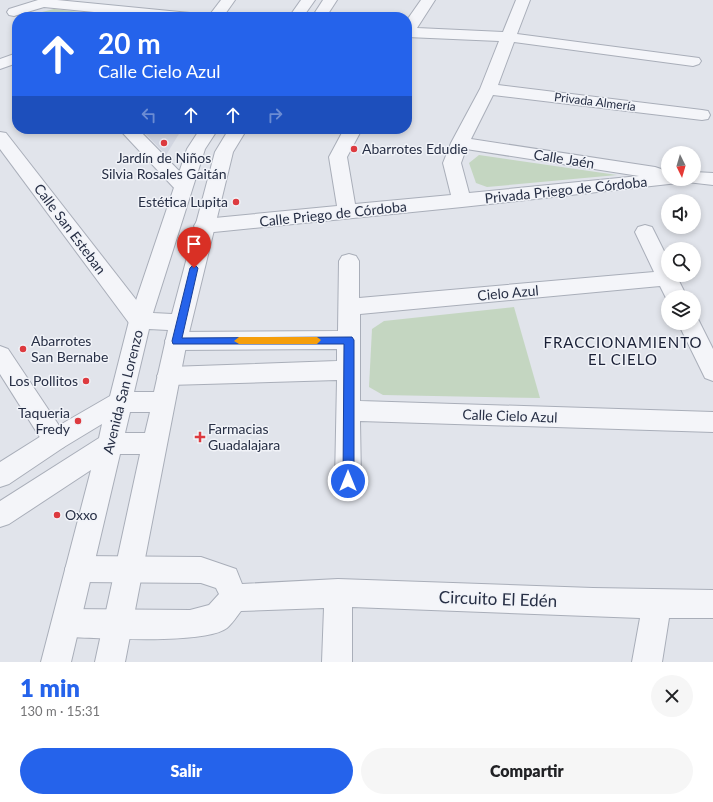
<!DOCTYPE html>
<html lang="es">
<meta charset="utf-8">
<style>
body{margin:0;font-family:Lato,sans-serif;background:#f6f6f6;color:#202124;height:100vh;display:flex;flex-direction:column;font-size:15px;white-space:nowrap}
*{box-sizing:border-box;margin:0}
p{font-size:13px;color:#757577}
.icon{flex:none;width:22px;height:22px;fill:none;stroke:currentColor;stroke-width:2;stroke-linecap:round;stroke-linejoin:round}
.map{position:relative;height:662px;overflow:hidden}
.panel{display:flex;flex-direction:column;background:#fff;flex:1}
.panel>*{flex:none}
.hud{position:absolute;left:12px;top:12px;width:400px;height:122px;border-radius:16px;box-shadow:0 2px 6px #0003;background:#2563eb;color:#fff;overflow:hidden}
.needle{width:26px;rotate:175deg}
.fabs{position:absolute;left:661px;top:146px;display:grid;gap:8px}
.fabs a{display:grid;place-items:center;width:40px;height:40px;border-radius:50%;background:#fff;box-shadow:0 2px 6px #0003;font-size:20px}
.pin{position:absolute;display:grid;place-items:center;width:34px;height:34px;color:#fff;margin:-41px -17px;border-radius:50% 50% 50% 0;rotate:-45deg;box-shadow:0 0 4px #0007}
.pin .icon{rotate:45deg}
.me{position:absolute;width:44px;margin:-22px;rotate:0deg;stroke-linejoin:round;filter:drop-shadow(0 0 3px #0008)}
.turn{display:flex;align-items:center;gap:14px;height:84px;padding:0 20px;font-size:18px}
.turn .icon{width:52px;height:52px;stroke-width:2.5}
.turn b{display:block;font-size:28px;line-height:34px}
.lanes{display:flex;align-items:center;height:38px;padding:0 20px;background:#0003;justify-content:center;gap:20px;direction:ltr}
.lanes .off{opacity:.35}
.round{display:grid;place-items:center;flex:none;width:42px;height:42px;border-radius:21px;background:#f6f6f6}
.summary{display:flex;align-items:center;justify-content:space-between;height:68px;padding:0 20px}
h1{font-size:24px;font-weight:800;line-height:30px;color:#2563eb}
.cta{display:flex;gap:8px;margin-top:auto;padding:8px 20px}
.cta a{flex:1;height:46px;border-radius:24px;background:#2563eb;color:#fff;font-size:16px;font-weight:800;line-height:46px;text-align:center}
.cta a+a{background:#f6f6f6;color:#202124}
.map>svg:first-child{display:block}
.built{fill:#d2d6e1}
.green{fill:#c4d6c1}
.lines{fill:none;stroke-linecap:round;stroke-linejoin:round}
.minor-casing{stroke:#a9aeb9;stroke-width:2}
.tertiary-casing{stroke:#a9aeb9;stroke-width:2}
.minor{fill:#f4f5f9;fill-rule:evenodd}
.tertiary{fill:#f4f5f9;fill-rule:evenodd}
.route{fill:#2563eb;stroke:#184099}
.slow{fill:#f59e0b}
.poi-dot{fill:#dd3a3f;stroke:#f1f3f8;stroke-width:1.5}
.labels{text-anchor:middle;stroke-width:3;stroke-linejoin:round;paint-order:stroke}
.far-street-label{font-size:12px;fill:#272f45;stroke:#f1f3f8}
.poi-label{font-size:14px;fill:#272f45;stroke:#f1f3f8;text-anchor:start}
.street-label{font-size:14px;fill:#272f45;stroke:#f1f3f8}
.neighbourhood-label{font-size:15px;letter-spacing:1px;fill:#1a2036;stroke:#f1f3f8}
.near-street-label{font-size:17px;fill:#272f45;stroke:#f1f3f8}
</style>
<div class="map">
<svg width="713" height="662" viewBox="0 0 713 662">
<rect width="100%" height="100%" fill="#e1e4eb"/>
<polygon class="built" points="141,129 182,129 166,155"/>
<g class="green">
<polygon points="54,9 123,17 35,17 42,12"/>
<polygon points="479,155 617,175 487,187 476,183 469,163"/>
<polygon points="514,307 540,398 383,395 369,387 372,329 384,321"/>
</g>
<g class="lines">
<g class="minor-casing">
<g id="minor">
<polygon points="38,0 57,0 190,13 195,14 197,17 144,17 44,7 14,16 9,15 7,12 9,9"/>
<polygon points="221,0 235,0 223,17 208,17"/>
<path d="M421,0H435L417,28L503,32L516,0H530L517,34L699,58L701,61L699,64L693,66L514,42L498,85L702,110L708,111L710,115L708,119L702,120L493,95L471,139L655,167L661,169L664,174L668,173V179H680L678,183L462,207L204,233L197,231L194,226L197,221L204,219L337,206L329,157L344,129H362L347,157L355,204L451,195L443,163L451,143L480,89L499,41L407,37V20ZM466,149L639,176L469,193L461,163Z"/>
<polygon points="17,53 17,63 0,69 0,59"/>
<polygon points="119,129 138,129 190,182 192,186 190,190 183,192 176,190"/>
<polygon points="0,132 6,133 148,315 151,321 148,327 140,329 132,327 0,149"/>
<polygon points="694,172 713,173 713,185 687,182 685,179 694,179"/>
<polygon points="645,225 652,227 668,259 668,275 676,275 687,297 668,297 668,302 660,286 360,314 360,401 713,412 713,432 360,421 361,481 357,489 348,492 339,489 335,481 337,380 169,385 161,383 157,376 161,369 169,367 337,361 337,349 176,350 168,347 165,341 168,335 176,332 338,331 339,261 342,256 349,254 356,256 359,261 359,298 654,272 635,232 638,227"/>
<polygon points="694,316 697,317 713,349 713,381 705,378 678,323 694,323"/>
<polygon points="0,346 8,349 64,433 67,440 64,447 55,450 46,447 0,374"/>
<path d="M79,556L201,557L236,569L242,584L338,579L593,588L713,590V618H669L662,662H632L640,618L352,607V662H322L324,608L241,611C237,616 232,624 227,628C205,645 98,638 66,637L56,633L52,623L56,613L66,609L190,610L209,605L219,594L216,588L201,583L79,582L69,578L65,569L69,560Z"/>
</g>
</g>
<g class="tertiary-casing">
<g id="tertiary">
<polygon points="301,0 315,0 303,17 289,17"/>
<polygon points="323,0 337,0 326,17 312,17"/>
<path d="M200,129H218L205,149L153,313L172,314L215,152L229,129H247L233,152L187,341L125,662H95L140,454H120L71,662H41L91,470L9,524L0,527V501L99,438L102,424L64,447L9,484L0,487V462L46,433L110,396L129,321L187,149ZM149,329L168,330L154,392H134ZM130,412H150L145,433H125Z"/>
</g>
</g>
<use href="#minor" class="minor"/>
<use href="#tertiary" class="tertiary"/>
</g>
<polygon class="route" points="194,264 198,268 182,338 352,337 354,340 354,481 352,484 348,485 345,484 343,481 344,344 173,344 172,341 190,268"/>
<polygon class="slow" points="239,337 317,337 321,340 317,344 239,344 234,341"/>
<g class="poi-dot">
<circle cx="164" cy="143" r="4"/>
<circle cx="354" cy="149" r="4"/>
<circle cx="236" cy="202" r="4"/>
<circle cx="23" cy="349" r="4"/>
<circle cx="86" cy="381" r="4"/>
<circle cx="78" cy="421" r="4"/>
<path d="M198 431h4v4h4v4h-4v4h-4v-4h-4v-4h4z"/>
<circle cx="57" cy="515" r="4"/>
</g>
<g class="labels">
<g class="far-street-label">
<text transform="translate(595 102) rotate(7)" y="4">Privada Almería</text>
</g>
<g class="poi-label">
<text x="362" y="154">Abarrotes Edudie</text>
<text x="164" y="163" text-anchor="middle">Jardín de Niños<tspan x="164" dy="16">Silvia Rosales Gaitán</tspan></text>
<text x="228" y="207" text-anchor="end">Estética Lupita</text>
<text x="31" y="346">Abarrotes<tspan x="31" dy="16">San Bernabe</tspan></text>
<text x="78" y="386" text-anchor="end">Los Pollitos</text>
<text x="70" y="418" text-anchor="end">Taqueria<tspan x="70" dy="16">Fredy</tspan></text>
<text x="208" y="434">Farmacias<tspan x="208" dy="16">Guadalajara</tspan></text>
<text x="65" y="520">Oxxo</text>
</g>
<g class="street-label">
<text transform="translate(564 159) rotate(9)" y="5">Calle Jaén</text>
<text transform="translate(566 190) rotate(-6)" y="5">Privada Priego de Córdoba</text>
<text transform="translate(333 214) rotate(-6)" y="5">Calle Priego de Córdoba</text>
<text transform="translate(70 229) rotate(53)" y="5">Calle San Esteban</text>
<text transform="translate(508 293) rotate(-5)" y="5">Cielo Azul</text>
<text transform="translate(123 392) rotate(-76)" y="5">Avenida San Lorenzo</text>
<text transform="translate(510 416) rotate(2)" y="5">Calle Cielo Azul</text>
</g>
<g class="neighbourhood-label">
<text x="623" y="348">FRACCIONAMIENTO<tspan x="623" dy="17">EL CIELO</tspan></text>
</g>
<g class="near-street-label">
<text transform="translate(498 599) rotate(2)" y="6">Circuito El Edén</text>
</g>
</g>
</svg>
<div class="fabs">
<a><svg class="needle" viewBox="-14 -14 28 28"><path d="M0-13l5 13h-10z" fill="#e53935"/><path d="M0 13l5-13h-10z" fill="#757577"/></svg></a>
<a><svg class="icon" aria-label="sound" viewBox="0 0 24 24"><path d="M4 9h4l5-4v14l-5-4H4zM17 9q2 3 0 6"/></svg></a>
<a><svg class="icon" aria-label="search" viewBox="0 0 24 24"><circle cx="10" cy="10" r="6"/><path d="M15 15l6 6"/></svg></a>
<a><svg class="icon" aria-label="layers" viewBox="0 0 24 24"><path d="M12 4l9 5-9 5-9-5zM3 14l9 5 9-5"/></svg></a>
</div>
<div class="pin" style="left:194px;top:268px;background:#d93025"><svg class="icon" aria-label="arrive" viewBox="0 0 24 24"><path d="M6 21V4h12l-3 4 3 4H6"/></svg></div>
<svg class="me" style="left:348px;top:481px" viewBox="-20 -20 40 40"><circle r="17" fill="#2563eb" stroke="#fff" stroke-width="3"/><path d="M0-11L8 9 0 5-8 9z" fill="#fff"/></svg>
<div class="hud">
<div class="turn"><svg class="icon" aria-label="ahead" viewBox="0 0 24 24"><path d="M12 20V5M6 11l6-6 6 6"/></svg><div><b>20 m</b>Calle Cielo Azul</div></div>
<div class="lanes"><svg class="icon off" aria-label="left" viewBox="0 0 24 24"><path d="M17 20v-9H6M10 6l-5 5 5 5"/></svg><svg class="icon" aria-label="ahead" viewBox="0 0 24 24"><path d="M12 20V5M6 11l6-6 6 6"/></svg><svg class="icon" aria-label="ahead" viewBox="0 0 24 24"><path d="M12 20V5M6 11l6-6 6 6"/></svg><svg class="icon off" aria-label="right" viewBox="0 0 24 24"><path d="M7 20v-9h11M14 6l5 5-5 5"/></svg></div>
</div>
</div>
<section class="panel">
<div class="summary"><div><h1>1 min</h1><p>130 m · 15:31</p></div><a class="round"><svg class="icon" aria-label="close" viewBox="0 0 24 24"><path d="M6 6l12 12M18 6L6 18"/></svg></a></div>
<div class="cta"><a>Salir</a><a>Compartir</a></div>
</section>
